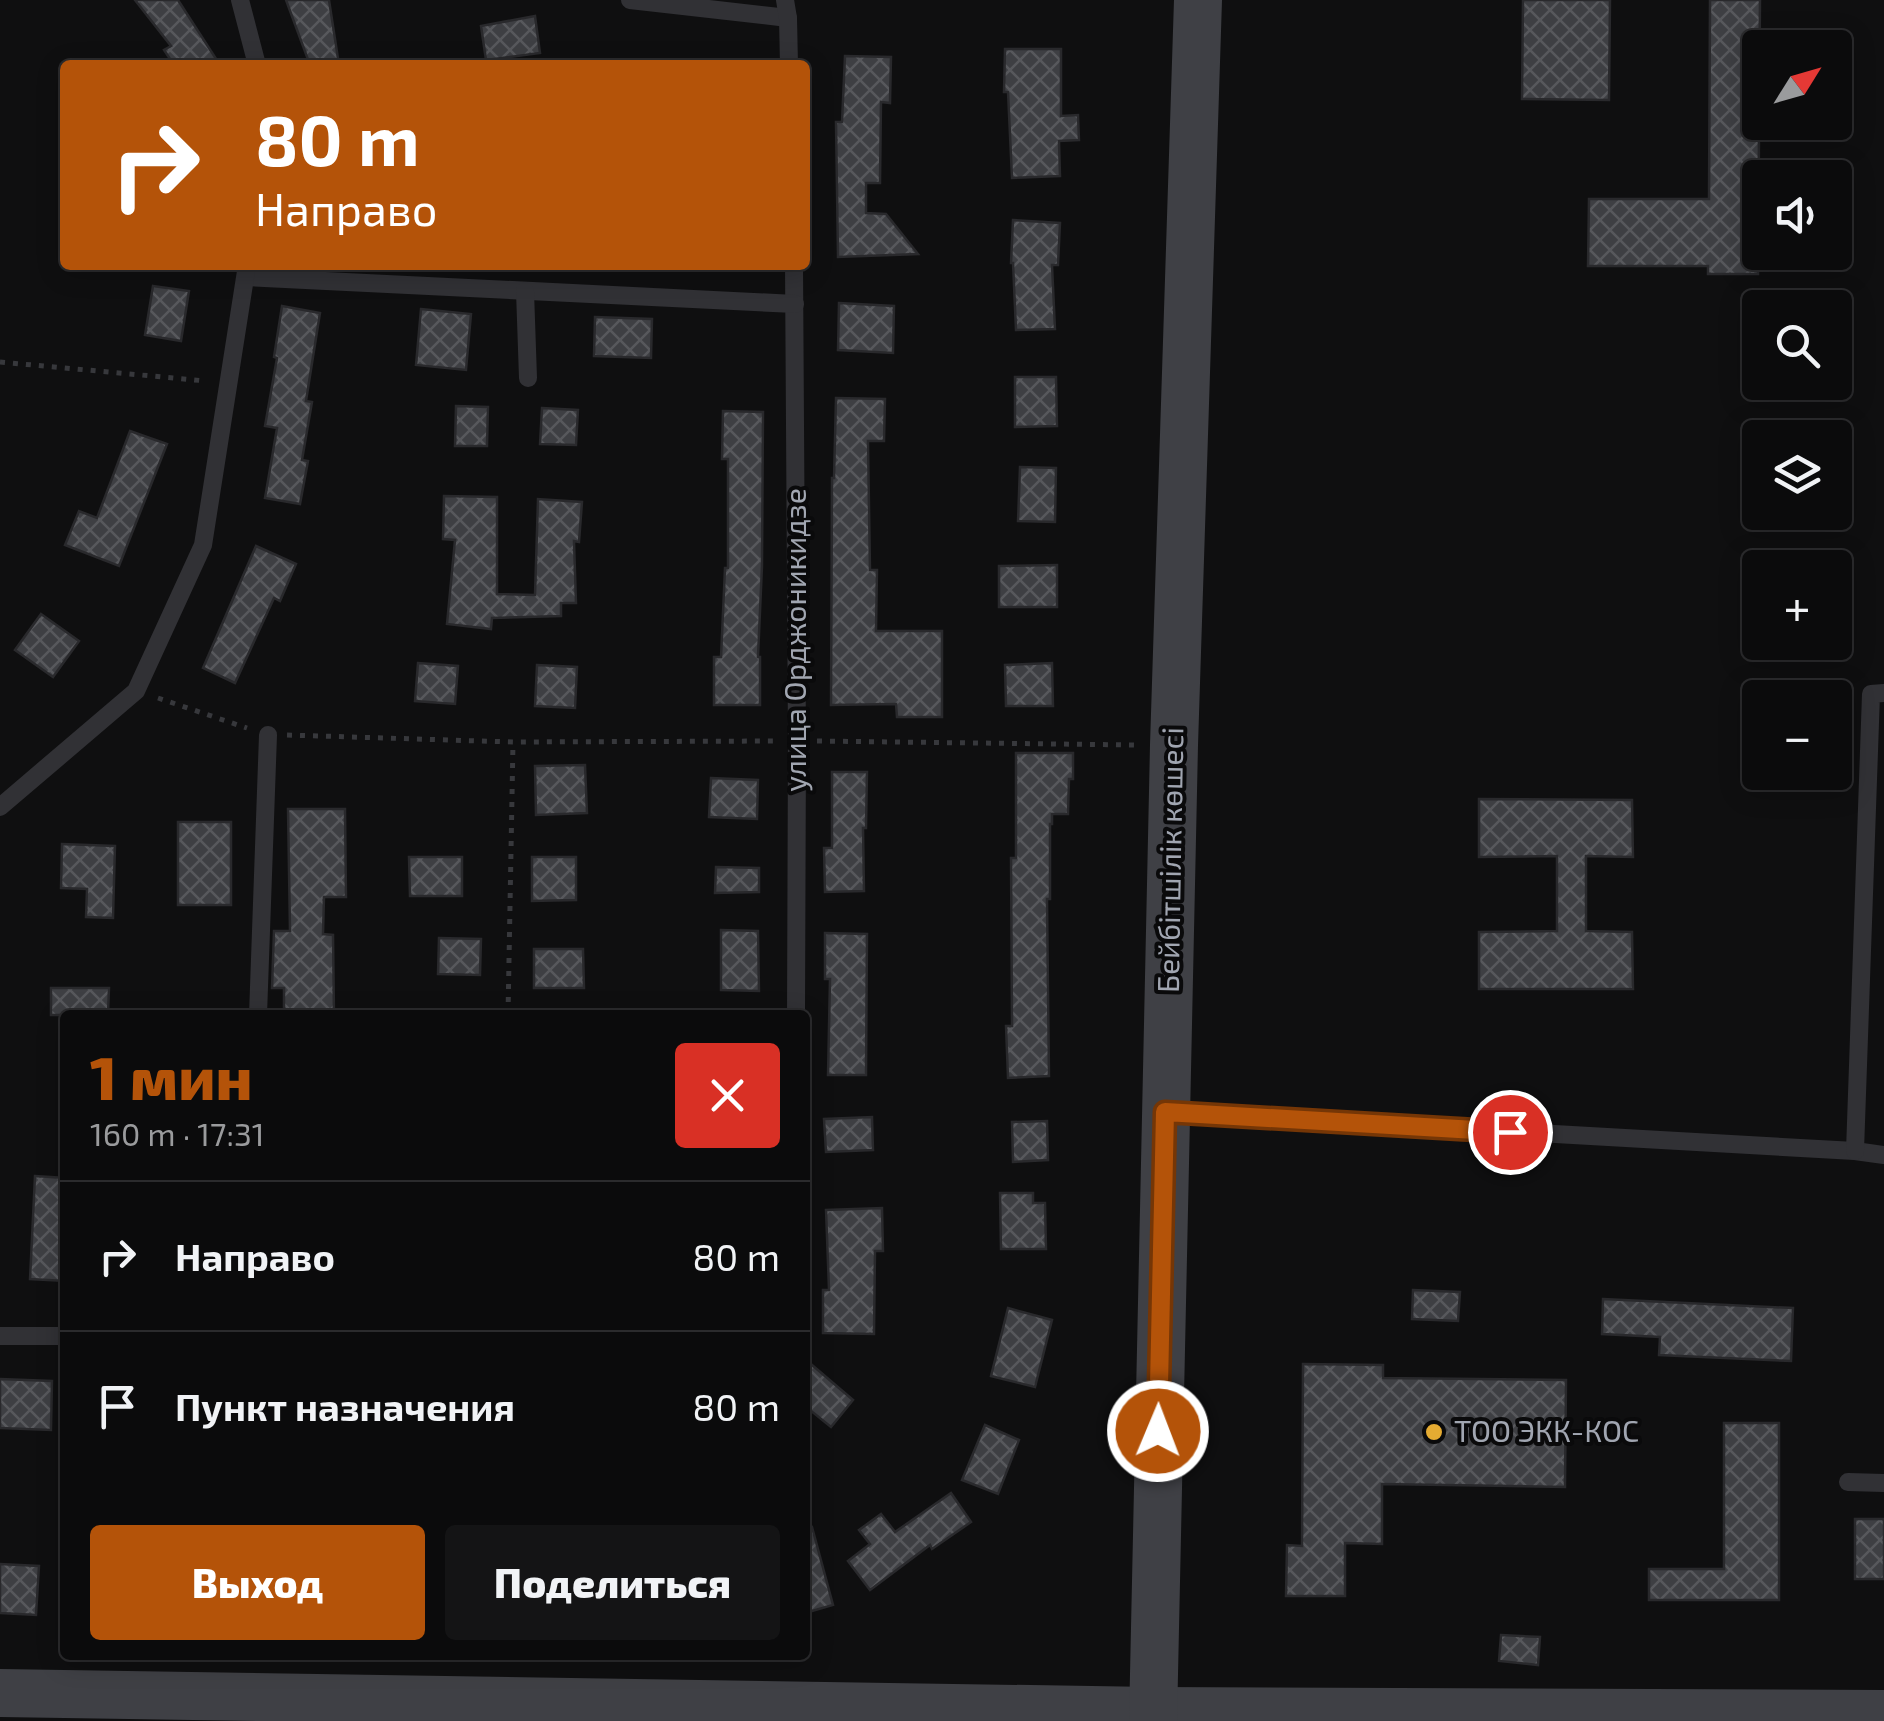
<!DOCTYPE html>
<html lang="ru">
<meta charset="utf-8">
<style>
body{margin:0;font-family:"Exo 2",sans-serif;background:#141415;color:#f1f3f6;height:100vh;display:flex;flex-direction:column;font-size:38px;white-space:nowrap}
*{box-sizing:border-box;margin:0}
p{font-size:32px;color:#9a9b9d}
.icon{flex:none;width:55px;height:55px;fill:none;stroke:currentColor;stroke-width:2;stroke-linecap:round;stroke-linejoin:round}
.map{position:relative;flex:1;overflow:hidden}
.drawer{position:absolute;left:60px;top:1010px;width:750px;height:650px;display:flex;flex-direction:column;background:#0b0b0c;border-radius:10px;box-shadow:0 5px 25px #0003,0 0 0 2px #2b2b2d}
.drawer>*{flex:none}
.banner{position:absolute;left:60px;top:60px;width:750px;height:210px;border-radius:10px;box-shadow:0 5px 25px #0003,0 0 0 2px #2b2b2d;background:#b45309;color:#fff;overflow:hidden}
.needle{width:65px;rotate:53deg}
.controls{position:absolute;left:1742px;top:30px;display:grid;gap:20px}
.controls a{display:grid;place-items:center;width:110px;height:110px;border-radius:10px;background:#0b0b0c;box-shadow:0 5px 25px #0003,0 0 0 2px #2b2b2d;font-size:50px}
.pin{position:absolute;display:grid;place-items:center;width:85px;height:85px;color:#fff;margin:-42px;border:5px solid #fff;border-radius:50%;box-shadow:0 2px 10px #0007}
.me{position:absolute;width:110px;margin:-55px;rotate:1deg;stroke-linejoin:round;filter:drop-shadow(0 0 8px #0008)}
.turn{display:flex;align-items:center;gap:35px;height:210px;padding:0 30px;font-size:45px}
.turn .icon{width:130px;height:130px;stroke-width:2.5}
.turn b{display:block;font-size:70px;line-height:85px}
.round{display:grid;place-items:center;flex:none;width:105px;height:105px;border-radius:10px;background:#141415}
.head{display:flex;align-items:center;justify-content:space-between;height:170px;padding:0 30px}
h1{font-size:60px;font-weight:800;line-height:75px;color:#b45309}
.action{display:flex;gap:20px;margin-top:auto;padding:20px 30px}
.action a{flex:1;height:115px;border-radius:10px;background:#b45309;color:#fff;font-size:40px;font-weight:800;line-height:115px;text-align:center}
.action a+a{background:#141415;color:#f1f3f6}
ul{padding:0;list-style:none}
li{display:flex;align-items:center;gap:30px;height:150px;padding:0 30px;border-top:2px solid #2b2b2d}
li div{flex:1}
li b{display:block;font-size:38px}
li em{font-style:normal}
.map>svg:first-child{display:block}
.building{fill:url(#building-cross-hatch);stroke:#29292c;stroke-width:2.5}
.lines{fill:none;stroke-linecap:round;stroke-linejoin:round}
.path{stroke:#37383c;stroke-width:5;stroke-dasharray:5 8;stroke-linecap:butt}
.lane{stroke:#313135;stroke-width:18}
.secondary{stroke:#3f4045;stroke-width:48}
.route-casing{stroke:#753606;stroke-width:25}
.route{stroke:#b45309;stroke-width:18}
.poi-dot{fill:#e5ab32;stroke:#0a0a0b;stroke-width:4}
.labels{text-anchor:middle;stroke-width:8;stroke-linejoin:round;paint-order:stroke}
.street-label{font-size:30px;fill:#a1a6b1;stroke:#0a0a0b}
.poi-label{font-size:30px;fill:#a1a6b1;stroke:#0a0a0b;text-anchor:start}
</style>
<div class="map">
<svg width="1884" height="1721" viewBox="0 0 1884 1721">
<defs>
<pattern id="building-cross-hatch" width="8" height="8" patternUnits="userSpaceOnUse" patternTransform="scale(2.5)"><rect width="8" height="8" fill="#3e3f43"/><path d="M0 0l8 8M0 8l8-8" fill="none" stroke="#57585c"/></pattern>
</defs>
<rect width="100%" height="100%" fill="#0f0f10"/>
<g class="building">
<polygon points="135,0 178,0 220,65 174,65 164,50 171,46"/>
<polygon points="286,0 329,0 339,65 310,65"/>
<polygon points="1523,0 1610,0 1609,100 1522,99"/>
<polygon points="1710,0 1760,0 1758,274 1708,274 1708,266 1588,266 1589,199 1709,199"/>
<polygon points="535,16 540,53 486,60 481,26"/>
<polygon points="1005,49 1061,49 1061,116 1078,115 1079,140 1059,141 1060,176 1012,178 1008,92 1004,92"/>
<polygon points="845,56 891,57 890,103 881,102 880,183 866,183 866,213 886,214 918,254 838,257 836,122 842,122"/>
<polygon points="1013,220 1060,223 1058,265 1052,265 1055,329 1016,330 1013,263 1011,263"/>
<polygon points="153,286 189,291 181,341 145,335"/>
<polygon points="839,303 894,306 893,353 838,350"/>
<polygon points="282,306 320,313 306,401 312,402 302,460 308,461 300,504 265,498 277,428 265,426 277,358 274,357"/>
<polygon points="421,309 471,314 466,370 416,365"/>
<polygon points="595,317 652,319 651,358 594,356"/>
<polygon points="1015,377 1056,377 1057,426 1015,427"/>
<polygon points="836,398 885,399 884,441 868,441 870,570 877,570 876,631 942,631 942,717 897,717 896,704 831,705 832,478 834,478"/>
<polygon points="456,406 488,407 487,446 455,446"/>
<polygon points="542,408 578,410 576,445 540,444"/>
<polygon points="723,411 763,412 762,566 758,657 760,657 760,705 714,705 714,657 721,657 725,568 728,568 728,459 722,459"/>
<polygon points="130,431 167,444 119,566 65,545 79,511 97,518"/>
<polygon points="1020,467 1056,468 1055,522 1018,521"/>
<polygon points="444,496 497,497 497,594 535,595 538,499 582,502 579,542 574,541 576,603 561,603 561,616 492,618 491,629 447,624 455,540 443,539"/>
<polygon points="256,546 296,564 280,601 274,598 235,683 203,668"/>
<polygon points="1057,565 1057,607 999,607 999,566"/>
<polygon points="41,614 79,641 53,677 15,650"/>
<polygon points="418,663 458,666 455,704 415,701"/>
<polygon points="1052,663 1053,706 1006,706 1005,665"/>
<polygon points="537,665 577,667 575,708 535,706"/>
<polygon points="1016,753 1073,753 1073,779 1069,779 1068,814 1052,814 1052,824 1050,824 1050,899 1047,899 1049,1076 1008,1078 1006,1026 1012,1026 1011,858 1016,858"/>
<polygon points="585,765 587,813 536,815 535,766"/>
<polygon points="832,772 867,772 866,828 863,828 864,891 825,892 824,848 832,848"/>
<polygon points="711,778 758,780 757,819 709,817"/>
<polygon points="1479,799 1632,800 1633,857 1586,856 1586,931 1632,932 1633,989 1479,989 1479,932 1557,931 1557,856 1479,857"/>
<polygon points="288,809 345,809 346,897 324,897 323,934 333,935 334,1015 284,1015 284,988 272,988 274,931 290,931"/>
<rect x="178" y="822" width="53" height="83"/>
<polygon points="62,844 115,846 113,918 86,917 87,889 61,888"/>
<polygon points="409,857 462,857 462,896 410,896"/>
<polygon points="532,857 576,857 576,900 532,901"/>
<polygon points="716,867 759,868 759,892 715,893"/>
<polygon points="721,930 758,931 759,991 721,990"/>
<polygon points="825,933 867,934 866,1075 828,1075 830,979 825,979"/>
<polygon points="439,938 481,939 480,975 438,974"/>
<polygon points="534,949 583,949 584,988 534,988"/>
<polygon points="51,988 109,988 108,1015 51,1015"/>
<polygon points="872,1117 873,1150 826,1152 824,1119"/>
<polygon points="1047,1121 1048,1160 1013,1162 1012,1122"/>
<polygon points="35,1176 65,1178 65,1281 30,1279"/>
<polygon points="1000,1193 1033,1193 1033,1203 1045,1203 1046,1249 1001,1249"/>
<polygon points="882,1208 883,1251 875,1251 874,1334 823,1333 823,1290 829,1290 826,1210"/>
<polygon points="1413,1290 1460,1292 1458,1321 1412,1319"/>
<polygon points="1603,1299 1793,1308 1791,1361 1659,1355 1660,1337 1602,1334"/>
<polygon points="1008,1308 1052,1320 1035,1387 991,1376"/>
<polygon points="805,1359 853,1400 831,1427 805,1406"/>
<polygon points="1303,1364 1383,1365 1383,1378 1566,1380 1565,1487 1382,1484 1382,1544 1345,1543 1345,1596 1286,1596 1287,1545 1302,1546"/>
<polygon points="0,1379 52,1381 51,1430 0,1428"/>
<polygon points="1724,1423 1779,1423 1779,1600 1649,1600 1649,1569 1724,1569"/>
<polygon points="985,1425 1019,1440 998,1494 962,1480"/>
<polygon points="951,1493 971,1522 932,1549 930,1545 870,1590 848,1561 870,1544 859,1530 881,1514 895,1532"/>
<rect x="1855" y="1519" width="29" height="60"/>
<polygon points="812,1527 833,1605 805,1613 805,1528"/>
<polygon points="0,1564 39,1566 36,1615 0,1613"/>
<polygon points="1501,1635 1540,1637 1538,1665 1499,1661"/>
</g>
<g class="lines">
<g class="path">
<polyline points="0,362 206,381"/>
<polyline points="158,698 247,728"/>
<polyline points="287,735 513,742 776,741"/>
<polyline points="817,741 1136,745"/>
<polyline points="508,1015 513,742"/>
</g>
<g class="lane">
<polyline points="240,0 257,65"/>
<polyline points="630,0 788,18"/>
<polyline points="785,0 788,18 789,65"/>
<polyline points="794,265 797,741 796,1015"/>
<polyline points="246,277 795,304"/>
<polyline points="525,291 528,378"/>
<polyline points="0,807 136,691 203,545 247,265"/>
<polyline points="258,1015 268,735"/>
<polyline points="1166,1112 1855,1151 1884,1155"/>
<polyline points="1855,1151 1871,694 1884,693"/>
<polyline points="0,1336 65,1336"/>
<polyline points="1848,1482 1884,1483"/>
</g>
<g class="secondary">
<polyline points="0,1693 1153,1711 1884,1714"/>
<polyline points="1153,1721 1174,745 1198,0"/>
</g>
</g>
<g class="lines">
<g class="route-casing">
<polyline id="route" points="1158,1431 1165,1112 1510,1132"/>
</g>
<use href="#route" class="route"/>
</g>
<circle class="poi-dot" cx="1434" cy="1432" r="10"/>
<g class="labels">
<g class="street-label">
<text transform="translate(796 640) rotate(-90)" y="10">улица Орджоникидзе</text>
<text transform="translate(1171 860) rotate(-89)" y="10">Бейбітшілік көшесі</text>
</g>
<g class="poi-label">
<text x="1454" y="1442">ТОО ЭКК-КОС</text>
</g>
</g>
</svg>
<div class="controls">
<a><svg class="needle" viewBox="-14 -14 28 28"><path d="M0-13l5 13h-10z" fill="#e53935"/><path d="M0 13l5-13h-10z" fill="#9a9b9d"/></svg></a>
<a><svg class="icon" aria-label="sound" viewBox="0 0 24 24"><path d="M4 9h4l5-4v14l-5-4H4zM17 9q2 3 0 6"/></svg></a>
<a><svg class="icon" aria-label="search" viewBox="0 0 24 24"><circle cx="10" cy="10" r="6"/><path d="M15 15l6 6"/></svg></a>
<a><svg class="icon" aria-label="layers" viewBox="0 0 24 24"><path d="M12 4l9 5-9 5-9-5zM3 14l9 5 9-5"/></svg></a>
<a>+</a>
<a>−</a>
</div>
<div class="pin" style="left:1510px;top:1132px;background:#d93025"><svg class="icon" aria-label="arrive" viewBox="0 0 24 24"><path d="M6 21V4h12l-3 4 3 4H6"/></svg></div>
<svg class="me" style="left:1158px;top:1431px" viewBox="-20 -20 40 40"><circle r="17" fill="#b45309" stroke="#fff" stroke-width="3"/><path d="M0-11L8 9 0 5-8 9z" fill="#fff"/></svg>
<div class="banner">
<div class="turn"><svg class="icon" aria-label="right" viewBox="0 0 24 24"><path d="M7 20v-9h11M14 6l5 5-5 5"/></svg><div><b>80 m</b>Направо</div></div>
</div>
<section class="drawer">
<div class="head"><div><h1>1 мин</h1><p>160 m · 17:31</p></div><a class="round" style="background:#d93025;color:#fff"><svg class="icon" aria-label="close" viewBox="0 0 24 24"><path d="M6 6l12 12M18 6L6 18"/></svg></a></div>
<ul>
<li><svg class="icon" aria-label="right" viewBox="0 0 24 24"><path d="M7 20v-9h11M14 6l5 5-5 5"/></svg><div><b>Направо</b></div><em>80 m</em></li>
<li><svg class="icon" aria-label="arrive" viewBox="0 0 24 24"><path d="M6 21V4h12l-3 4 3 4H6"/></svg><div><b>Пункт назначения</b></div><em>80 m</em></li>
</ul>
<div class="action"><a>Выход</a><a>Поделиться</a></div>
</section>
</div>
